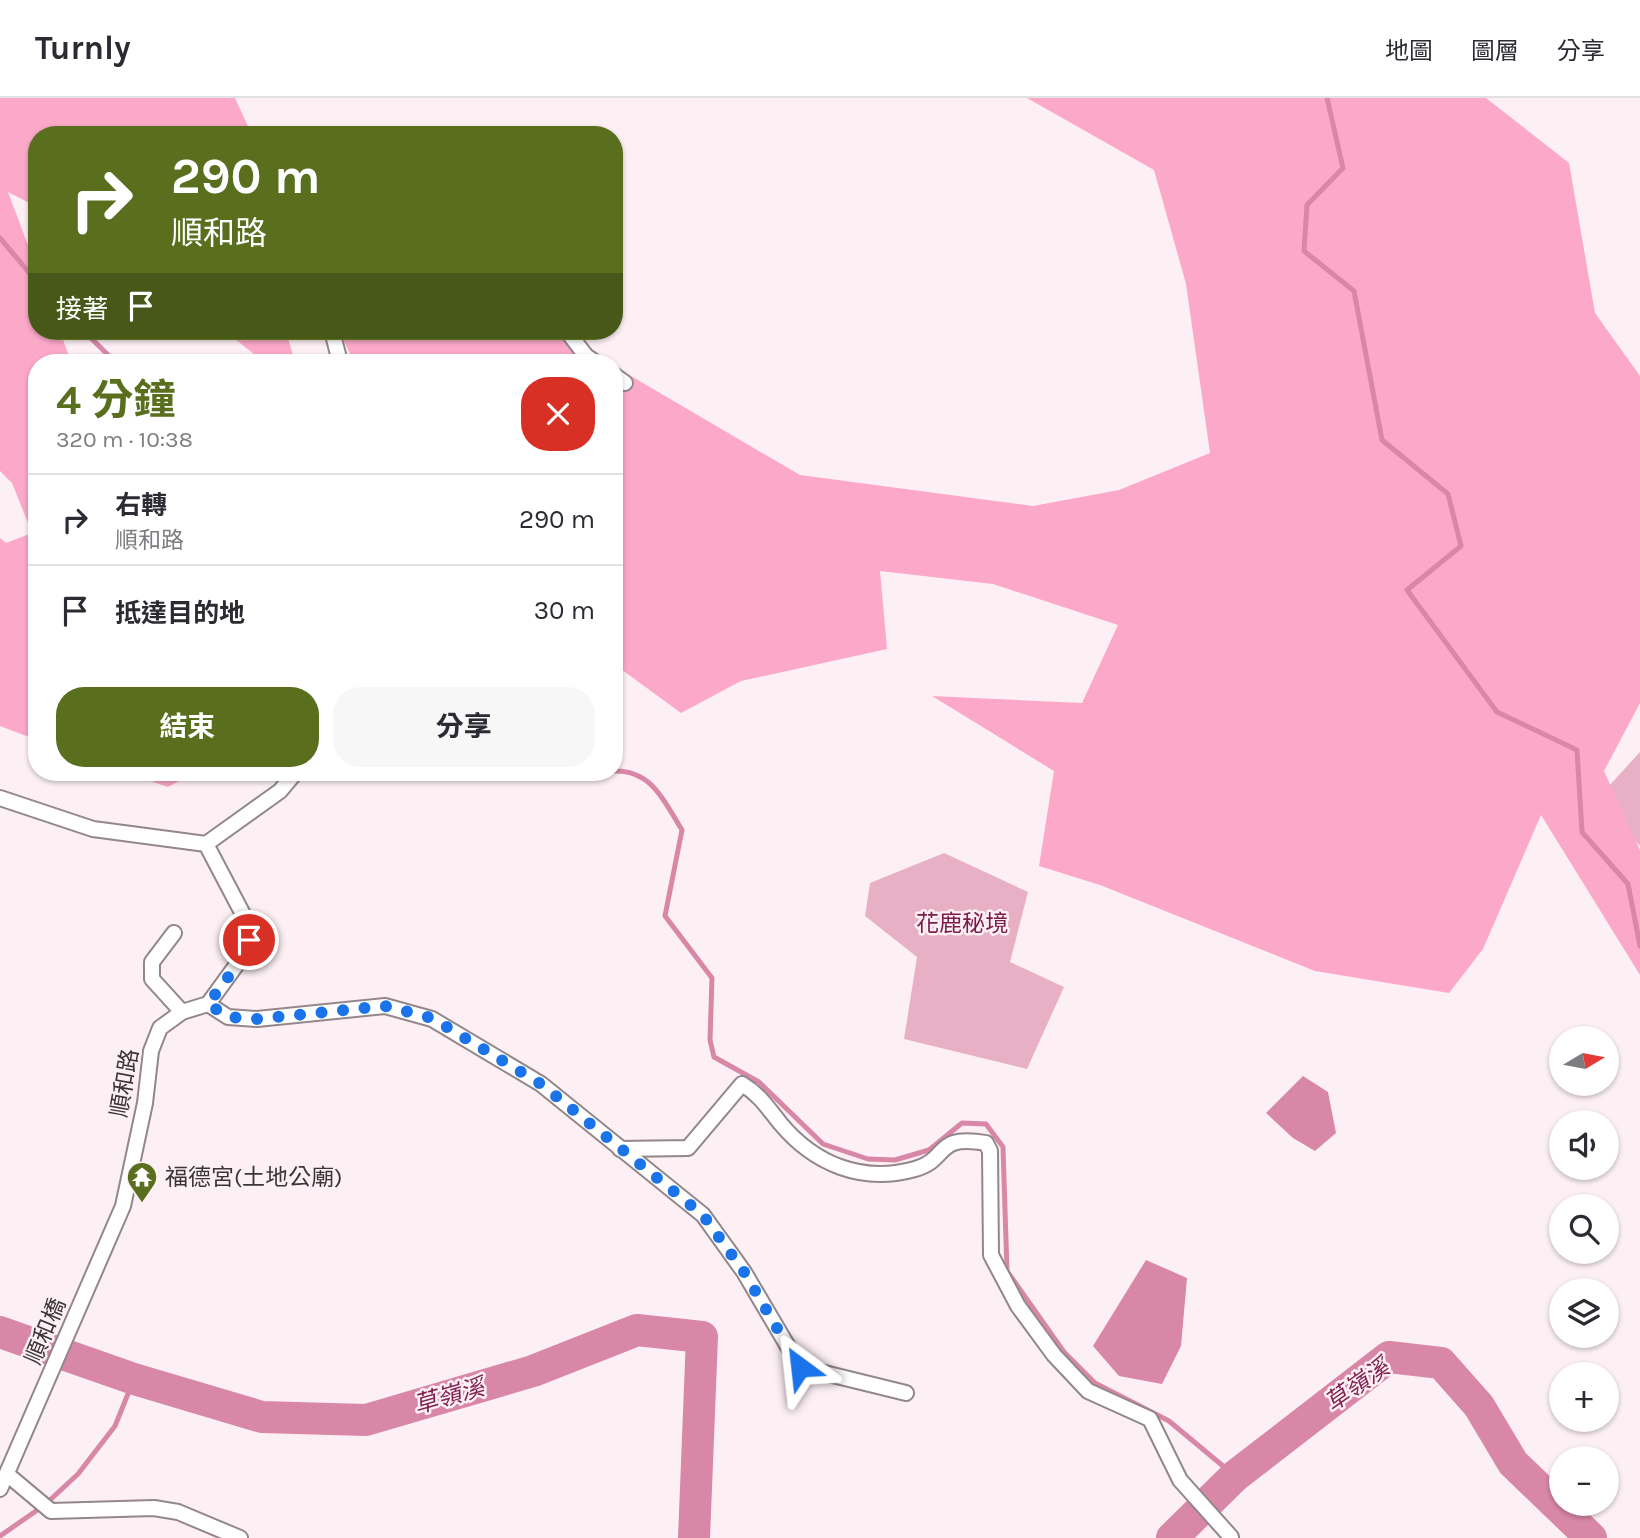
<!DOCTYPE html>
<html lang="zh-TW">
<meta charset="utf-8">
<style>
body{margin:0;font-family:Karla,"Noto Sans TC",sans-serif;background:#f7f7f7;color:#2b2b33;height:100vh;display:flex;flex-direction:column;font-size:26px;white-space:nowrap}
*{box-sizing:border-box;margin:0}
p{font-size:23px;color:#7c7c81}
.icon{flex:none;width:38px;height:38px;fill:none;stroke:currentColor;stroke-width:2;stroke-linecap:round;stroke-linejoin:round}
.map{position:relative;flex:1;overflow:hidden}
.drawer{position:absolute;left:28px;top:256px;width:595px;height:427px;display:flex;flex-direction:column;background:#fff;border-radius:28px;box-shadow:0 2px 5px #0004}
.drawer>*{flex:none}
.top-card{position:absolute;left:28px;top:28px;width:595px;height:214px;border-radius:28px;box-shadow:0 2px 5px #0004;background:#596f1e;color:#fff;overflow:hidden}
.needle{width:46px;rotate:80deg}
.controls{position:absolute;left:1549px;top:928px;display:grid;gap:14px}
.controls a{display:grid;place-items:center;width:70px;height:70px;border-radius:50%;background:#fff;box-shadow:0 2px 5px #0004;font-size:35px}
.pin{position:absolute;display:grid;place-items:center;width:60px;height:60px;color:#fff;margin:-30px;border:4px solid #fff;border-radius:50%;box-shadow:0 2px 7px #0007}
.me{position:absolute;width:77px;margin:-38px;rotate:330deg;stroke-linejoin:round;filter:drop-shadow(0 0 5px #0008)}
.turn{display:flex;align-items:center;gap:24px;height:147px;padding:0 28px;font-size:32px}
.turn .icon{width:91px;height:91px;stroke-width:2.5}
.turn b{display:block;font-size:49px;line-height:60px}
.then{display:flex;align-items:center;height:66px;padding:0 28px;background:#0003;gap:14px;font-size:26px}
.round{display:grid;place-items:center;flex:none;width:74px;height:74px;border-radius:28px;background:#f7f7f7}
.headline{display:flex;align-items:center;justify-content:space-between;height:119px;padding:0 28px}
h1{font-size:42px;font-weight:700;line-height:52px;color:#596f1e}
.primary-button{display:flex;gap:14px;margin-top:auto;padding:14px 28px}
.primary-button a{flex:1;height:80px;border-radius:28px;background:#596f1e;color:#fff;font-size:28px;font-weight:700;line-height:80px;text-align:center}
.primary-button a+a{background:#f7f7f7;color:#2b2b33}
ul{padding:0;list-style:none}
li{display:flex;align-items:center;gap:21px;height:91px;padding:0 28px;border-top:2px solid #e1e1e2}
li div{flex:1}
li b{display:block;font-size:26px}
li em{font-style:normal}
header{display:flex;align-items:center;gap:42px;box-sizing:border-box;height:98px;padding:0 35px;background:#fff;border-bottom:2px solid #e1e1e2}
header strong{font-size:33px}
nav{display:flex;gap:38px;margin-inline-start:auto;font-size:24px}
.map>svg:first-child{display:block}
.green{fill:#e8b0c4}
.forest{fill:#fca9c9}
.water{fill:#d887a7}
.lines{fill:none;stroke-linecap:round;stroke-linejoin:round}
.stream{stroke:#d887a7;stroke-width:5}
.river{stroke:#d887a7;stroke-width:32}
.street-casing{stroke:#93878b;stroke-width:18}
.street{stroke:#fff;stroke-width:14}
.route{stroke:#1a73e8;stroke-width:12;stroke-dasharray:0 21.6}
.labels{text-anchor:middle;stroke-width:5;stroke-linejoin:round;paint-order:stroke}
.park-label{font-size:23px;fill:#7a1b4b;stroke:#fdf0f4}
.street-label{font-size:23px;fill:#3a3537;stroke:#fdf0f4}
.poi-label{font-size:23px;fill:#3a3537;stroke:#fdf0f4;text-anchor:start}
.water-label{font-size:24px;font-style:italic;fill:#812251;stroke:#fdf0f4}
</style>
<header>
<strong>Turnly</strong>
<nav><a>地圖</a><a>圖層</a><a>分享</a></nav>
</header>
<div class="map">
<svg width="1640" height="1440" viewBox="0 0 1640 1440">
<rect width="100%" height="100%" fill="#fdf0f4"/>
<g class="green">
<polygon points="1640,654 1640,748 1598,700"/>
<polygon points="944,755 1028,794 1010,864 1064,889 1027,971 904,941 917,859 865,818 870,785"/>
</g>
<g class="forest">
<polygon points="0,0 235,0 252,37 37,37 37,109 8,94 37,171 37,233 60,233 71,264 37,264 37,642 0,628 0,440 6,445 32,435 12,385 0,373"/>
<polygon points="1027,0 1486,0 1569,65 1595,215 1640,278 1640,605 1604,673 1640,752 1640,877 1541,717 1483,851 1449,895 1315,873 1100,787 1039,768 1054,673 932,598 1082,605 1118,527 993,486 880,473 887,551 741,583 681,615 614,566 614,268 800,377 1033,408 1119,392 1210,355 1186,186 1154,72"/>
<polygon points="225,233 286,233 295,264 264,264"/>
<polygon points="339,233 458,239 459,233 552,233 608,264 354,264"/>
<polygon points="125,674 196,674 168,689"/>
</g>
<g class="water">
<polygon points="1303,978 1328,994 1336,1035 1315,1053 1293,1040 1266,1015"/>
<polygon points="1146,1162 1187,1180 1181,1248 1162,1286 1119,1278 1093,1248"/>
</g>
<g class="lines">
<g class="stream">
<polyline points="1327,0 1343,70 1307,107 1304,153 1354,193 1382,342 1448,396 1461,448 1407,492 1497,614 1577,652 1582,734 1628,786 1640,848"/>
<polyline points="0,140 37,184"/>
<polyline points="84,233 115,264"/>
<path d="M614,673C652,672 664,703 682,732L665,818L712,880L710,942L714,959L759,984L823,1046L868,1061L895,1062L929,1052L962,1025L986,1026L1003,1049L1007,1173L1064,1254L1095,1285L1169,1323L1235,1378"/>
<polyline points="592,674 605,674"/>
<polyline points="50,1402 78,1376 115,1328 134,1281"/>
<polyline points="0,1438 36,1413"/>
</g>
<g class="river">
<polyline points="0,1234 134,1281 262,1319 366,1322 533,1273 637,1232 702,1239 694,1440"/>
<polyline points="1172,1440 1235,1378 1389,1259 1441,1265 1479,1308 1513,1365 1591,1440"/>
</g>
<g class="street-casing">
<g id="street">
<polyline points="332,233 340,264"/>
<polyline points="567,233 586,258 595,264"/>
<polyline points="614,277 625,285"/>
<polyline points="0,700 93,731 206,746 246,822 249,842 243,858 208,906 182,914 160,930 151,953 145,1005 123,1108 0,1391"/>
<polyline points="206,746 280,693 296,674"/>
<polyline points="174,835 152,864 152,881 182,914"/>
<polyline points="208,906 228,919 257,921 385,908 432,921 541,986 703,1117 744,1174 800,1269 906,1295"/>
<path d="M620,1051L688,1050L742,986C759,996 768,1010 780,1025C814,1066 862,1086 915,1071C950,1061 933,1036 986,1045L990,1053L991,1157L1018,1208L1054,1257L1088,1293L1150,1321L1180,1382L1231,1439"/>
<polyline points="8,1377 51,1413 154,1410 178,1414 240,1440"/>
</g>
</g>
<use href="#street" class="street"/>
</g>
<g class="lines">
<polyline class="route" points="249,842 243,859 208,906 228,919 257,921 385,908 432,920 541,986 703,1117 744,1174 800,1269"/>
</g>
<defs>
<g id="temple-pin" transform="scale(1.575)"><path d="M0 17L-7.5 6A9.5 9.5 0 1 1 7.5 6Z" fill="#596f1e" stroke="#fdf0f4"/><path d="M0-6L5-2H3V0L6.5 2.5H4V6H1.5V3h-3V6H-4V2.5H-6.5L-3 0V-2H-5Z" fill="#fff"/></g>
</defs>
<g fill-rule="evenodd">
<use href="#temple-pin" x="142" y="1079"/>
</g>
<g class="labels">
<g class="park-label">
<text x="962" y="833">花鹿秘境</text>
</g>
<g class="street-label">
<text transform="translate(124 985) rotate(-80)" y="8">順和路</text>
<text transform="translate(45 1233) rotate(-67)" y="8">順和橋</text>
</g>
<g class="poi-label">
<text x="165" y="1087">福德宮(土地公廟)</text>
</g>
<g class="water-label">
<text transform="translate(1357 1287) rotate(-35)" y="8">草嶺溪</text>
<text transform="translate(449 1298) rotate(-16)" y="8">草嶺溪</text>
</g>
</g>
</svg>
<div class="controls">
<a><svg class="needle" viewBox="-14 -14 28 28"><path d="M0-13l5 13h-10z" fill="#e53935"/><path d="M0 13l5-13h-10z" fill="#7c7c81"/></svg></a>
<a><svg class="icon" aria-label="sound" viewBox="0 0 24 24"><path d="M4 9h4l5-4v14l-5-4H4zM17 9q2 3 0 6"/></svg></a>
<a><svg class="icon" aria-label="search" viewBox="0 0 24 24"><circle cx="10" cy="10" r="6"/><path d="M15 15l6 6"/></svg></a>
<a><svg class="icon" aria-label="layers" viewBox="0 0 24 24"><path d="M12 4l9 5-9 5-9-5zM3 14l9 5 9-5"/></svg></a>
<a>+</a>
<a>−</a>
</div>
<div class="pin" style="left:249px;top:842px;background:#d93025"><svg class="icon" aria-label="arrive" viewBox="0 0 24 24"><path d="M6 21V4h12l-3 4 3 4H6"/></svg></div>
<svg class="me" style="left:800px;top:1269px" viewBox="-20 -20 40 40"><path d="M0-17L14 15 0 8-14 15z" fill="#1a73e8" stroke="#fff" stroke-width="4"/></svg>
<div class="top-card">
<div class="turn"><svg class="icon" aria-label="right" viewBox="0 0 24 24"><path d="M7 20v-9h11M14 6l5 5-5 5"/></svg><div><b>290 m</b>順和路</div></div>
<div class="then">接著<svg class="icon" aria-label="arrive" viewBox="0 0 24 24"><path d="M6 21V4h12l-3 4 3 4H6"/></svg></div>
</div>
<section class="drawer">
<div class="headline"><div><h1>4 分鐘</h1><p>320 m · 10:38</p></div><a class="round" style="background:#d93025;color:#fff"><svg class="icon" aria-label="close" viewBox="0 0 24 24"><path d="M6 6l12 12M18 6L6 18"/></svg></a></div>
<ul>
<li><svg class="icon" aria-label="right" viewBox="0 0 24 24"><path d="M7 20v-9h11M14 6l5 5-5 5"/></svg><div><b>右轉</b><p>順和路</p></div><em>290 m</em></li>
<li><svg class="icon" aria-label="arrive" viewBox="0 0 24 24"><path d="M6 21V4h12l-3 4 3 4H6"/></svg><div><b>抵達目的地</b></div><em>30 m</em></li>
</ul>
<div class="primary-button"><a>結束</a><a>分享</a></div>
</section>
</div>
